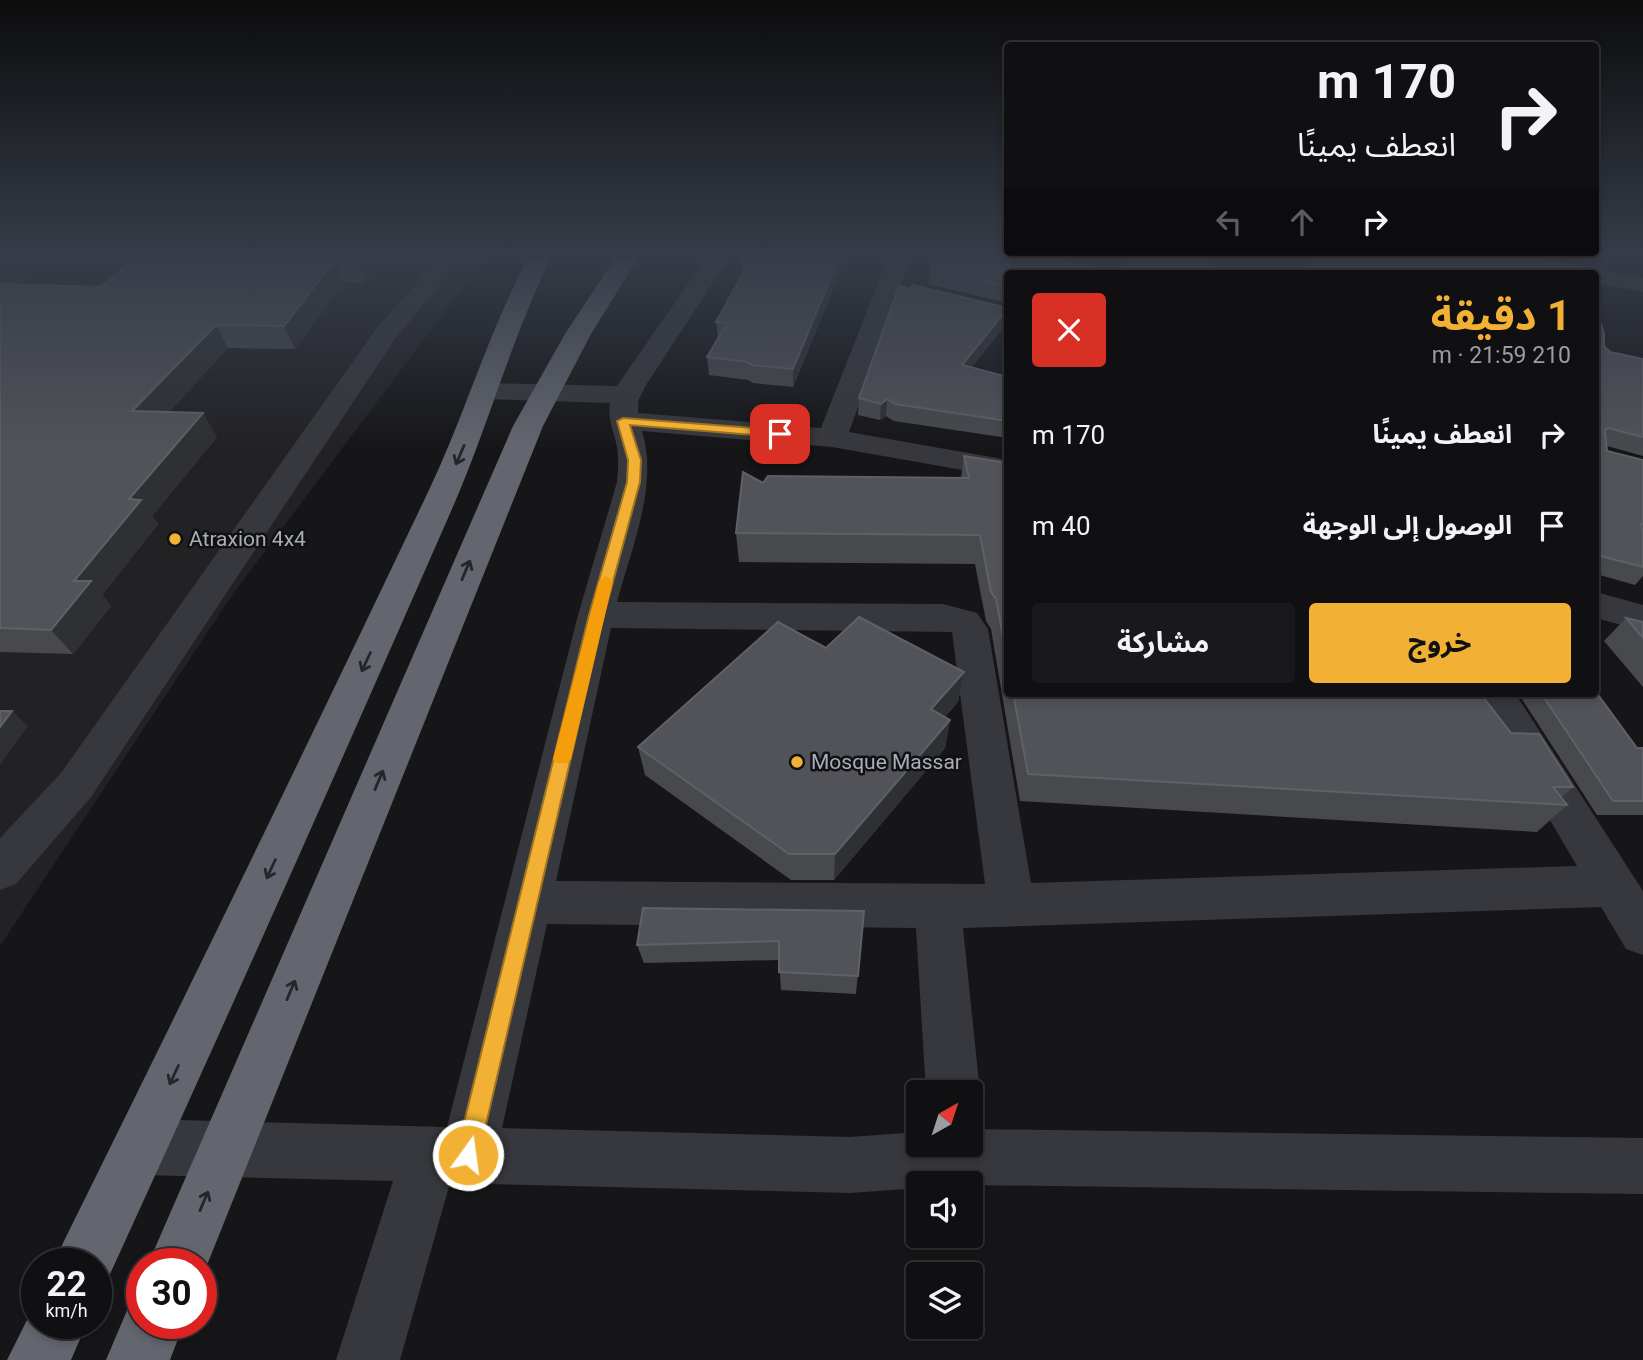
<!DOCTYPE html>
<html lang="ar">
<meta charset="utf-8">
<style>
body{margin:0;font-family:Roboto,"Noto Sans Arabic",sans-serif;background:#19191b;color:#f1f3f6;direction:rtl;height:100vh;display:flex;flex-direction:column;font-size:26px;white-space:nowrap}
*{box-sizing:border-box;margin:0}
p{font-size:23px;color:#9c9d9f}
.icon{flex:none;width:38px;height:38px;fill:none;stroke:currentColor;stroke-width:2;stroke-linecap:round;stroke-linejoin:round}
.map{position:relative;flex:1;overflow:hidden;direction:ltr}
.side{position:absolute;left:1004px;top:270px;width:595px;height:427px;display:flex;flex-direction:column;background:#101012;border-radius:7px;box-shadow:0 4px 10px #0003,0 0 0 2px #303032;direction:rtl}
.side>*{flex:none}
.banner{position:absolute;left:1004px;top:42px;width:595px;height:214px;border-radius:7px;box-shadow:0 4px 10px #0003,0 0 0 2px #303032;direction:rtl;background:#101012;color:#f1f3f6;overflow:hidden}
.needle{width:46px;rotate:39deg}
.fabs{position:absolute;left:906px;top:1080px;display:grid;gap:14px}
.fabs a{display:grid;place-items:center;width:77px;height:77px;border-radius:7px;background:#101012;box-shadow:0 4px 10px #0003,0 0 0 2px #303032;font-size:35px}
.speed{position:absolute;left:21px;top:1248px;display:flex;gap:14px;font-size:35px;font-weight:700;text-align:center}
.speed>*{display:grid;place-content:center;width:91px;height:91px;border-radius:50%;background:#101012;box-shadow:0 4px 10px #0003,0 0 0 2px #303032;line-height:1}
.speed small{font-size:18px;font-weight:400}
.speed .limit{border:10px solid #d22;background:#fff;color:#111}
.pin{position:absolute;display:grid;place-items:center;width:60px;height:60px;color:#fff;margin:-30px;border-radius:14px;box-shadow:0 4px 10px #0006}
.me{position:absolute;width:77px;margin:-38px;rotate:14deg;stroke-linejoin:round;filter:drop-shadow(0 0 5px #0008)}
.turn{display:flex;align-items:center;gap:24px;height:147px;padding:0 28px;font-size:32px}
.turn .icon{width:91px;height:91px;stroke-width:2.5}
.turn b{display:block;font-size:49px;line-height:60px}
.lanes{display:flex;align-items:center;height:66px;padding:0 28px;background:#0003;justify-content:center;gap:35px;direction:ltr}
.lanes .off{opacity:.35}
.round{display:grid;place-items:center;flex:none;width:74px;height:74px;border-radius:7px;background:#19191b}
.summary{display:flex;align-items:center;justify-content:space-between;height:119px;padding:0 28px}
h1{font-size:42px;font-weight:700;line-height:52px;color:#f2b134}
.primary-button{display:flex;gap:14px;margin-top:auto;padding:14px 28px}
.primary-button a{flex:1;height:80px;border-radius:7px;background:#f2b134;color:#111;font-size:28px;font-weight:700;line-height:80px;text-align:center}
.primary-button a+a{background:#19191b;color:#f1f3f6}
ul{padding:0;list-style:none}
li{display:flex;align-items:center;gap:21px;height:91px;padding:0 28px}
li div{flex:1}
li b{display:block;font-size:26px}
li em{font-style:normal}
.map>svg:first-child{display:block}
.built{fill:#222225}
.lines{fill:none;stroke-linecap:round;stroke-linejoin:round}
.street{fill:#37383d;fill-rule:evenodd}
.highway{fill:#63666e;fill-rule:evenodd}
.wall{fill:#47494d}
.shaded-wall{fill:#2f3033}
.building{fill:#525359;stroke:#5f6168;stroke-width:2}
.oneway{stroke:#26262a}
.route{fill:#f2b134;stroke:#9d7322;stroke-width:2}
.slow{fill:#f59e0b}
.poi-dot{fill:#f2b134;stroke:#111113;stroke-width:2.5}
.labels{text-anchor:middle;stroke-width:5;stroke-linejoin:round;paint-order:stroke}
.poi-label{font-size:21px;fill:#a8adb8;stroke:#111113;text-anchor:start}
</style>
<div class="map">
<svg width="1643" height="1360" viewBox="0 0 1643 1360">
<rect width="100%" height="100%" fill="#161618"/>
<polygon class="built" points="0,258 485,258 232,595 0,946"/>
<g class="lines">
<g class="street">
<polygon points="438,258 462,258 395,339 91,797 16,884 0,890 0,838 61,773 376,329"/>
<path d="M706,258H729L646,385L638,401V413L821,428L888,258H911L849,432L1008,460V478L832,447L642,431C659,485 631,549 617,602L943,604L977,613L988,629L1031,883L1577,866L1475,693H1515L1643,891V955L1626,949L1601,907L963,928L980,1092L971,1111V1092H926L916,928L547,924L502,1128L850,1137L919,1132V1144H971V1129L1643,1138V1194L971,1185V1183H919V1188L850,1193L450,1183L400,1360H336L393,1181L140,1175L120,1167L112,1147L120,1127L140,1119L447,1127L578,615L617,482C618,470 619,459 617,447C614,431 607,419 610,403L484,399L474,397L470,391L474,385L484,383L617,386ZM611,628L952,632L985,884L556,881Z"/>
<polygon points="1129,258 1174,258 1218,268 1222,273 1177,273 1132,263"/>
<polygon points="1314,258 1337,258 1332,273 1308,273"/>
<polygon points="1596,269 1643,278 1643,292 1596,283 1596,273 1586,273"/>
<polygon points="1596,592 1643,605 1643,631 1596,618"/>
</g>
<g class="highway">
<path d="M528,258H551C511,339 488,427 452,509C338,769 223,1028 105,1285L96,1289V1264H54L63,1243C187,993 309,742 429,490C465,414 488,333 528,258Z"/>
<polygon points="615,258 638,258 591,334 543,426 201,1280 201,1264 148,1264 513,426 565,334"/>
<polygon points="142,1297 142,1323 184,1323 170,1360 106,1360 131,1301"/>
<polygon points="37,1300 37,1323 87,1323 71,1360 7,1360"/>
</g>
</g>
<g class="wall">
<polygon points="0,258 52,258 17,285 101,287 134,258 386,258 365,283 344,282 295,349 228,348 169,412 217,437 152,516 158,524 102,595 111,606 73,654 0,652"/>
<polygon points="846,258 793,387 753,383 748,380 709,375 707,357 718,338 716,322 742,276 741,262"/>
<polygon points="1187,258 1207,258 1205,262 1202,262 1200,268 1181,260 1194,260"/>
<polygon points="1339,258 1532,258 1583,273 1321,273 1326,261 1338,260"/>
<polygon points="930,269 1008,273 1008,303 928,284"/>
<polygon points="1008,308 1006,324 971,368 1008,377 1008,438 894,421 886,416 880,420 858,415 859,398"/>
<polygon points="1596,310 1604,346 1610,352 1643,359 1643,456 1607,446 1607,451 1643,460 1643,576 1635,585 1596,574"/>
<polygon points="964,456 1008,463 1008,693 1480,693 1511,733 1573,787 1561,798 1567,805 1537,832 1020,801 991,629 986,621 975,564 739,562 736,533 763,483 961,477"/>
<polygon points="1626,618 1643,622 1643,687 1604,641"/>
<polygon points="826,648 964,672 958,702 945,717 950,720 945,748 834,880 791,880 645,775 638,747"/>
<polygon points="1518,693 1596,693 1637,748 1643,748 1643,815 1597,815"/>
<polygon points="864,911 856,994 781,990 779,960 644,963 637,945"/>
</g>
<g class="shaded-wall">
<polygon points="8,258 52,258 0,298 0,264"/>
<polygon points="359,258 386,258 365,283 357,260"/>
<polygon points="839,258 846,258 793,387 793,369"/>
<polygon points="1057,258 1065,258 1054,273 1055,260"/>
<polygon points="335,260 344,282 295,349 284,326"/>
<polygon points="1008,309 1006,324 959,382 962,365"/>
<polygon points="216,325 228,348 148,435 132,411"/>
<polygon points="887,399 886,416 880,420 881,404"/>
<polygon points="203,413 217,437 152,516 158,524 102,595 111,606 73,654 51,630 74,581 129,499"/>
<polygon points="964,672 958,702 927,738 931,709"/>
<polygon points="12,711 28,726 0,765 0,727"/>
<polygon points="950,720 945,748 834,880 835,854"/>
</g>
<g class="building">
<polygon points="0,258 8,258 0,264"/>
<polygon points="134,258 359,258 357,260 335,260 284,326 216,325 132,411 203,413 129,499 141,500 74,581 91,581 51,630 0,628 0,284 101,287"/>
<polygon points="743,258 839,258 793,369 752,365 747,362 707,357 727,323 716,322 746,268 743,268 746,263 741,262"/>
<polygon points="940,258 1057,258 1055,260 1113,273 1008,273 1008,287 930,269"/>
<polygon points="1134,258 1174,258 1181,260 1202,260 1198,267 1202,268 1199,273 1124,273"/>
<polygon points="1341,258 1532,258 1581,268 1583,273 1348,273 1324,267 1326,261 1341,260"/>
<polygon points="913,285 1008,308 962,365 1008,377 1008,421 895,404 887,399 881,404 859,398 899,286 910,289"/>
<polygon points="1596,310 1604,333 1604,346 1610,352 1643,359 1643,437 1608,428 1605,430 1607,451 1643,460 1643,524 1641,524 1643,533 1643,567 1596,555"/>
<polygon points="964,456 1008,463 1008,664 996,599 991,592 980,535 736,533 743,472 763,483 768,476 969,478"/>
<polygon points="859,617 964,672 931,709 950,720 835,854 789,854 638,747 778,622 826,648"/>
<polygon points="1626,618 1643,622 1643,638"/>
<polygon points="1596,692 1637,748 1643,748 1643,801 1613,801 1541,693 1596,693"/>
<polygon points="1013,693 1480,693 1511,733 1539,734 1573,787 1553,787 1567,805 1028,774"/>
<polygon points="0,711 12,711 0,727"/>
<polygon points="643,908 864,911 858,976 779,972 779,941 637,945"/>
</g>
<defs><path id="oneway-shaft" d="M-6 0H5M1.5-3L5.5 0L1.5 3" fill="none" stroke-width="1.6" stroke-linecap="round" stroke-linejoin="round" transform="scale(1.75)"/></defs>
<g class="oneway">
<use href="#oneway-shaft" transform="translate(460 455) rotate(113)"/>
<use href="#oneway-shaft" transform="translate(466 570) rotate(-67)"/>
<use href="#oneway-shaft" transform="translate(366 662) rotate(115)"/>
<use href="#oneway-shaft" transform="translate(379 780) rotate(-67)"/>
<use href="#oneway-shaft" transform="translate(271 869) rotate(115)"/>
<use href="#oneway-shaft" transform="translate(291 990) rotate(-67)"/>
<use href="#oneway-shaft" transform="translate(174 1075) rotate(115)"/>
<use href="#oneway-shaft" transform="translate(204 1201) rotate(-67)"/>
</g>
<linearGradient id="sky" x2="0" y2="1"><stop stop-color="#0c0c0d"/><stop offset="0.57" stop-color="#363c48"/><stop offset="1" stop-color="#363c48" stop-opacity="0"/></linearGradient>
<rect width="1643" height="449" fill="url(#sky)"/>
<polygon class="route" points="623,418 780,430 786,434 780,437 630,425 641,460 640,482 604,615 479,1155 476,1163 468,1167 460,1163 456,1155 589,615 627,482 628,460 617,421"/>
<polygon class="slow" points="606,576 613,581 571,759 568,763 556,763 553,759 599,581"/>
<g class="poi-dot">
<circle cx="175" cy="539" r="7"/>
<circle cx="797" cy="762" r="7"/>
</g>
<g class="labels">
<g class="poi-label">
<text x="189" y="546">Atraxion 4x4</text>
<text x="811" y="769">Mosque Massar</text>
</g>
</g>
</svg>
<div class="fabs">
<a><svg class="needle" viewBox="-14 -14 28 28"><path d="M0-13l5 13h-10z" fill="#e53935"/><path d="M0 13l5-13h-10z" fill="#9c9d9f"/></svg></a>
<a><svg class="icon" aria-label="sound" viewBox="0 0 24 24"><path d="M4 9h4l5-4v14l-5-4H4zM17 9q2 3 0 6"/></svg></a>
<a><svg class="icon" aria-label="layers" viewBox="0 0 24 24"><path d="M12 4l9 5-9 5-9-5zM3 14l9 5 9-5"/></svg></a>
</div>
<div class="speed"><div>22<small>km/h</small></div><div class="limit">30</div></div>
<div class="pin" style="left:780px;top:434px;background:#d93025"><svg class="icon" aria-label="arrive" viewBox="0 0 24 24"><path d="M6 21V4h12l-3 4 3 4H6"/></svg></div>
<svg class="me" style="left:468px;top:1155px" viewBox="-20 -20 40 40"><circle r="17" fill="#f2b134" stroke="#fff" stroke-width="3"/><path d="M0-11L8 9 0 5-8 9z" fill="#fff"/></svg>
<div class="banner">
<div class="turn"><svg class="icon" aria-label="right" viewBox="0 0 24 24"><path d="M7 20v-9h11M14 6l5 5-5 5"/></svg><div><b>170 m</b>انعطف يمينًا</div></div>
<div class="lanes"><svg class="icon off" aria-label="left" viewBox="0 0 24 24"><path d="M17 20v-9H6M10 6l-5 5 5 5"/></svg><svg class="icon off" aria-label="ahead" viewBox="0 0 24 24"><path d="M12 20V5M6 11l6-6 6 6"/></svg><svg class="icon" aria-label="right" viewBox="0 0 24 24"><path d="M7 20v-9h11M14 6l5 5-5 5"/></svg></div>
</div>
<section class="side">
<div class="summary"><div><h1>1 دقيقة</h1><p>210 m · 21:59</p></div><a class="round" style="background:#d93025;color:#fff"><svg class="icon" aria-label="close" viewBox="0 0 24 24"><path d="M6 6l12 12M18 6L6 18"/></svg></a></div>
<ul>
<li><svg class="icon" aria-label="right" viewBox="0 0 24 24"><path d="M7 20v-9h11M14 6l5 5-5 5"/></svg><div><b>انعطف يمينًا</b></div><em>170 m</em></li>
<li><svg class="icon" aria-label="arrive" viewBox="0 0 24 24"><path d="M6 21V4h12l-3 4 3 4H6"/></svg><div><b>الوصول إلى الوجهة</b></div><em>40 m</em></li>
</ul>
<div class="primary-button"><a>خروج</a><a>مشاركة</a></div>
</section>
</div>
